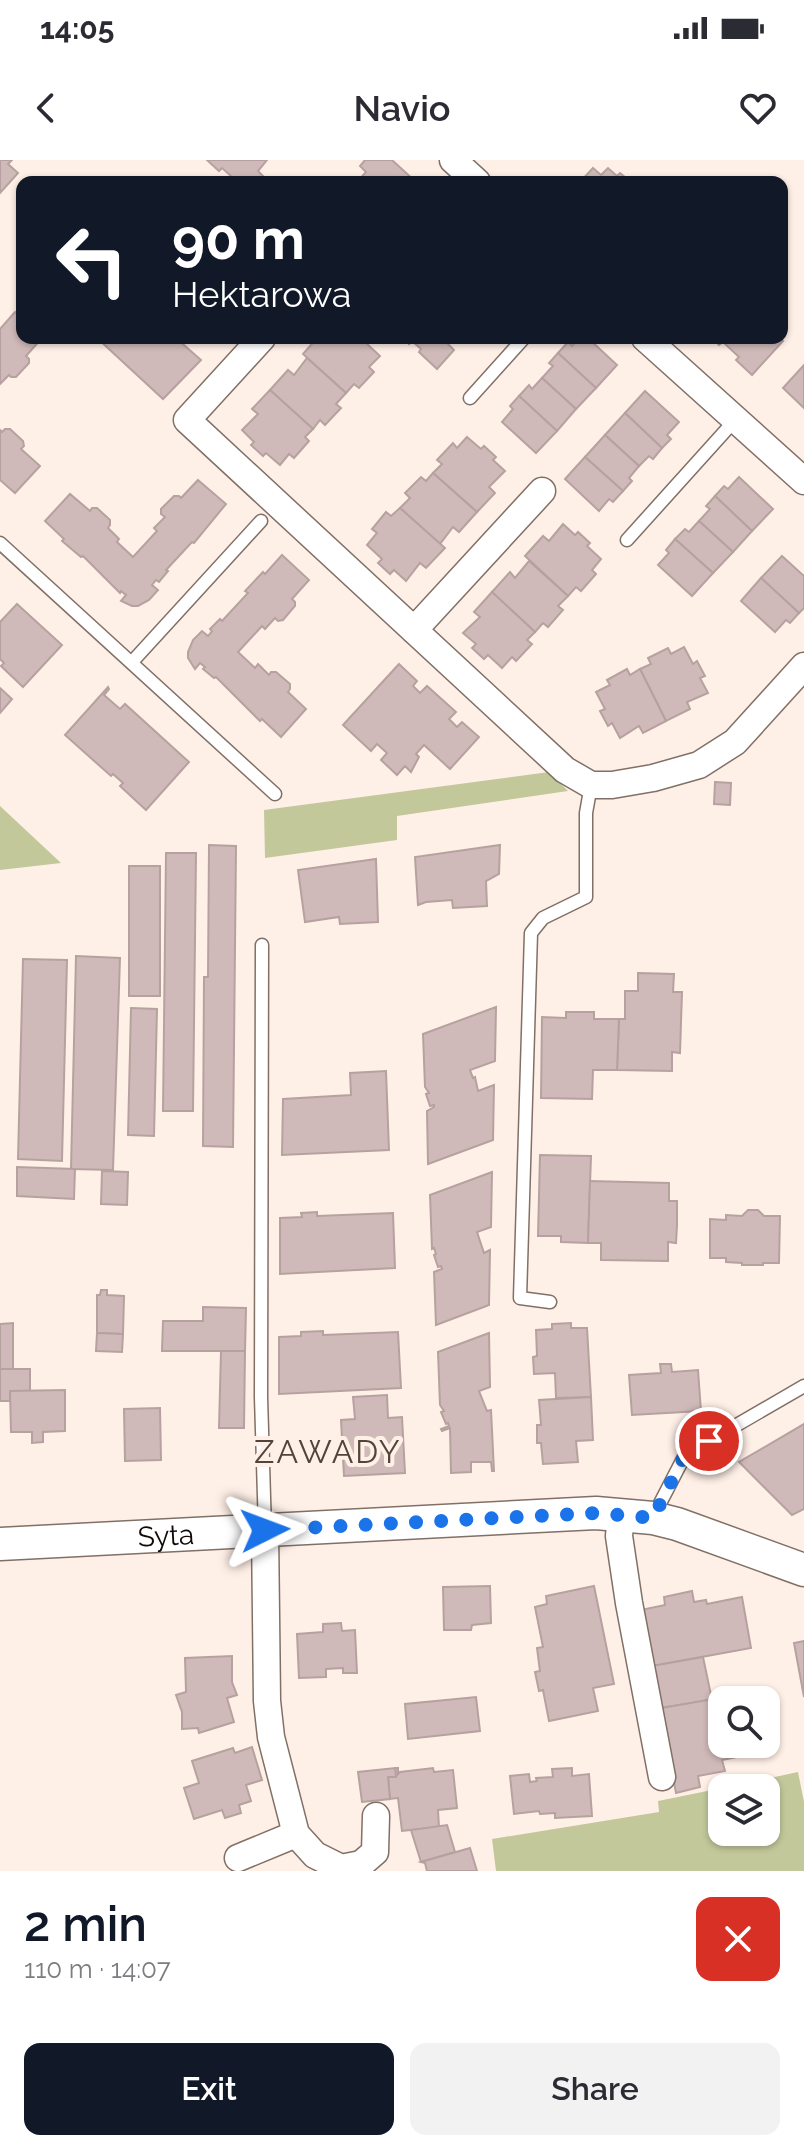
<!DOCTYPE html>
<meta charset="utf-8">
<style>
body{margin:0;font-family:Raleway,sans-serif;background:#f2f2f3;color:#2b2b33;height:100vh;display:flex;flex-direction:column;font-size:30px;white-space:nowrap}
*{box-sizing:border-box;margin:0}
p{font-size:26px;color:#7c7c81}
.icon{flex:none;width:44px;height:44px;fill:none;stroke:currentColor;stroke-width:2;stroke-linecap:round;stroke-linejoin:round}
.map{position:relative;height:1711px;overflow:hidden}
.panel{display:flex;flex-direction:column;background:#fff;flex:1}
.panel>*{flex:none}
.top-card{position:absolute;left:16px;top:16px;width:772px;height:168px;border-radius:16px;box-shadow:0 2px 6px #0004;background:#111827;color:#fff;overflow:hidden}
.controls{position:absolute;left:708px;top:1526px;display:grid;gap:16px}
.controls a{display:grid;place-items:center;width:72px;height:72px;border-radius:16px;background:#fff;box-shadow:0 2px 6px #0004;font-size:40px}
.pin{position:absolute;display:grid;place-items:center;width:68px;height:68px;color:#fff;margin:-34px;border:4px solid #fff;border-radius:50%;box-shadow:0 2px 8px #0007}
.me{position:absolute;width:88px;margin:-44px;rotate:87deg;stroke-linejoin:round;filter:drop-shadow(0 0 6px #0008)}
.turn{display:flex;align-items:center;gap:28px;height:168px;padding:0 24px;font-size:36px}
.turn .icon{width:104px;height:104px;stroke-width:2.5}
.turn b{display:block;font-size:56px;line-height:68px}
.round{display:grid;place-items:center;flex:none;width:84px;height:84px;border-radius:16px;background:#f2f2f3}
.head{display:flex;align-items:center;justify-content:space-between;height:136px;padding:0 24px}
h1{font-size:48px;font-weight:600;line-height:60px;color:#111827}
.primary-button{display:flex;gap:16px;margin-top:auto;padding:16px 24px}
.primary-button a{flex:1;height:92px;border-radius:16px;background:#111827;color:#fff;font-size:32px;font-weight:600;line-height:92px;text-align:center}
.primary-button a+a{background:#f2f2f3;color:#2b2b33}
.status{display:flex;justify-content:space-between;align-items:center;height:56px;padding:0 40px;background:#fff;direction:ltr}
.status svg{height:22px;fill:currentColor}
header{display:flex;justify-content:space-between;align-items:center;height:104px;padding:0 24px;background:#fff;font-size:36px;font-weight:600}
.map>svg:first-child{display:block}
.green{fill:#c3c89b}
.building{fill:#d0bab9;stroke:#b7a1a0;stroke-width:2}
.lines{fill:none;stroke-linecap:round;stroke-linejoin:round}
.service-casing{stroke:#807066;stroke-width:15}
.minor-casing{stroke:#807066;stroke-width:29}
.tertiary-casing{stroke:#807066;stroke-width:35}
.service{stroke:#fff;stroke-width:12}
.minor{stroke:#fff;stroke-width:26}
.tertiary{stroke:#fff;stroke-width:32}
.route{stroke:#1a73e8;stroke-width:14;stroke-dasharray:0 25.2}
.labels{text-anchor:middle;stroke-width:8;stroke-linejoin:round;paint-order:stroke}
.street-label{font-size:28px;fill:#110b08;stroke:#fff0e7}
.quarter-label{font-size:32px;letter-spacing:2px;fill:#52433b;stroke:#fff0e7}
</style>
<div class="status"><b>14:05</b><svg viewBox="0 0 49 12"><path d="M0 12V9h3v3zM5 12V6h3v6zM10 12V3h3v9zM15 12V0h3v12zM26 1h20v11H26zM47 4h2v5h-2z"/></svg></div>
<header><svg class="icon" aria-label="back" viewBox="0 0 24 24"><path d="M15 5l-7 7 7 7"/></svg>Navio<svg class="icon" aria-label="heart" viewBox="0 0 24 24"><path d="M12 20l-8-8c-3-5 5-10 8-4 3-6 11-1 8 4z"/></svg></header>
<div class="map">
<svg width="804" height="1711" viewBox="0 0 804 1711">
<rect width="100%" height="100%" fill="#fff0e7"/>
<g class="green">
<polygon points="549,612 568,631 397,656 397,680 265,698 264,650"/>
<polygon points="0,646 61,703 0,710"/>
<polygon points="798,1612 804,1642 804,1711 496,1711 492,1679 659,1652 658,1641 722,1628 722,1672 766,1672 766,1628 723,1628"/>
</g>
<g class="building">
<polygon points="0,0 12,0 8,4 18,13 0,33"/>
<polygon points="207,0 267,0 258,11 264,17 259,22 231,22 228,19 231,16 222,8 219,11"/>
<polygon points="365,0 392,0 416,22 357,22 366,12 360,6"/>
<polygon points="593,8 601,15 608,8 617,16 620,13 626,18 623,22 580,22"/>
<polygon points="15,152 22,158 22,178 42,178 26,196 29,199 29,203 16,217 11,217 9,215 0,224 0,169"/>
<polygon points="97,178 176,178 201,200 163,239"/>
<polygon points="317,178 367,178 369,180 366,183 380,196 369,207 374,212 359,228 354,224 346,233 303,194"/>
<polygon points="403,178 453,178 448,184 454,190 437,209 419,192 421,189 412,181 409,184"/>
<polygon points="579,178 588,178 617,205 596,228 558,193 568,182 572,186"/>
<polygon points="712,178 780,178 783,181 752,215 736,200 739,197 723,182 719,185"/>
<polygon points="558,193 596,228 576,249 542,218 553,206 549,203"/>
<polygon points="307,198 346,233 336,244 341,248 325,265 320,260 313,269 270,230 288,210 294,215"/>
<polygon points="804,205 804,248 783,228"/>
<polygon points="542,218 576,249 557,271 519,236 529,225 532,229"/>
<polygon points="270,230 313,269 305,277 309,281 294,298 289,294 280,305 266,293 263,296 251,285 254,282 242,270 258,254 252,249"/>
<polygon points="645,231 679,262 667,275 671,279 662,288 625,253"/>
<polygon points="519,236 557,271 536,293 502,262 513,249 510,246"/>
<polygon points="625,253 662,288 653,299 649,296 639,306 605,275"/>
<polygon points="5,269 10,269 23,281 24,286 21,289 40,306 15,333 0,320 0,270 2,272"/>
<polygon points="605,275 639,306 629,318 632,321 623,331 585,297"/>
<polygon points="467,277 481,289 484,286 496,297 493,300 505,311 489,327 495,333 477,352 433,313 442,304 437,300 453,283 457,288"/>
<polygon points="585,297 623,331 613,342 609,339 599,351 565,319"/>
<polygon points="433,313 477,352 459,372 453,367 440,384 400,348 410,338 405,333 421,317 426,321"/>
<polygon points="739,317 773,349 752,371 715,336 724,326 728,329"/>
<polygon points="198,320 226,344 194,383 192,382 166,410 168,411 159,422 156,420 152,425 158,430 149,440 138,446 132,446 121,441 126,435 121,431 120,433 83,396 81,397 62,381 64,379 45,361 70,334 90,351 92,348 97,348 110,360 110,365 108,368 119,379 117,382 133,397 157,371 154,368 165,357 161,354 161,349 174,336 179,336 181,338"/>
<polygon points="715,336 752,371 733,392 699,361 710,349 706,346"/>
<polygon points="400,348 445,388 426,408 420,403 406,421 394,410 390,414 378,403 382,399 367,385 377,373 372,369 386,352 391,356"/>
<polygon points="699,361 733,392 713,413 675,379 685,369 689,372"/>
<polygon points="563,364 575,375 578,372 590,383 587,386 601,399 592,410 596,414 581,431 576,427 568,436 525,396 543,376 549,381"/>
<polygon points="675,379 713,413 692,436 658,405 669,393 666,390"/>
<polygon points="282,395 309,420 292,439 295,442 295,446 283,460 278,461 275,458 265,469 262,466 238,492 255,508 258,504 269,515 271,512 276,512 290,524 290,529 288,532 306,549 281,577 262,559 260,561 216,517 214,518 203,509 205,507 200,503 195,509 188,498 188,492 193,480 202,471 208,476 212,471 210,469 220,459 222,461 248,433 245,431 263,412 265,414"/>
<polygon points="782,396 804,416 804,448 799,453 761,418"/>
<polygon points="529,401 568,436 558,446 563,450 548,467 543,463 535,472 492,432 510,412 515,418"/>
<polygon points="761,418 799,453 790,463 786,460 775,472 741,441"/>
<polygon points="492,432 535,472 527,480 532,484 516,501 512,497 502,508 488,495 484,499 472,488 476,484 463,473 480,457 474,452"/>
<polygon points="17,444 62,485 23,527 1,506 4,503 0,499 0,462"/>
<polygon points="684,487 693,504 697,501 705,516 700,518 708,533 687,542 690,549 666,561 640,509 651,504 648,498 668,488 671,494"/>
<polygon points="399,504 417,521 413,526 420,533 427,526 456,552 449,559 457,567 462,562 479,577 450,609 424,585 416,594 419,597 411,612 405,606 397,615 381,600 387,593 377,584 371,591 343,565"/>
<polygon points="627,509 630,515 640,509 666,561 643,573 639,566 620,578 612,563 608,566 600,551 605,549 596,532 610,525 607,520"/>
<polygon points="108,527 109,529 104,535 120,549 125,544 189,602 146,650 120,626 123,623 113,614 111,616 65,575"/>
<polygon points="0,528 12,539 0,553"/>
<polygon points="715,622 731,623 730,645 714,644"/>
<polygon points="209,685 236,686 233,987 203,986 204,817 208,817"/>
<polygon points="500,685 499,714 486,721 487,746 453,748 452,740 426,742 418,745 415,697"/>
<polygon points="166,693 196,693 193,951 163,951"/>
<polygon points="376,699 378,762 340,764 339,757 305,762 298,710"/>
<rect x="129" y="706" width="31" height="130"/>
<polygon points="76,796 120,798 113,1010 71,1009"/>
<polygon points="23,799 67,800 62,1001 18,999"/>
<polygon points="638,813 674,814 673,832 682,832 680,893 672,892 672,911 617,910 619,859 625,859 625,831 638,831"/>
<polygon points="496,847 495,901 470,910 473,918 475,917 478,931 494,925 493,980 428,1004 427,951 434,947 434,945 430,946 426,934 429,933 425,927 423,874"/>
<polygon points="131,848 157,849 154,976 128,975"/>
<polygon points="566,852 594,852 594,859 619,859 617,910 593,910 592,939 541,938 542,857 566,858"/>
<polygon points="386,911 389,990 282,995 283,939 351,935 350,913"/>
<polygon points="540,995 591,996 588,1083 561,1082 561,1076 538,1076"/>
<polygon points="17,1007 75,1009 74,1039 17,1036"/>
<polygon points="102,1011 128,1012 127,1045 101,1044"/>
<polygon points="492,1012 491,1067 477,1072 484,1093 490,1090 489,1145 436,1165 434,1112 442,1109 441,1106 438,1107 434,1095 436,1094 434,1088 432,1089 430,1035"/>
<polygon points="590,1021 669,1023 669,1041 677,1041 677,1065 676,1083 668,1082 668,1101 601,1100 601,1083 588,1083"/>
<polygon points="748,1050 758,1050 764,1056 780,1056 779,1103 763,1103 763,1105 742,1105 742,1103 726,1102 726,1098 710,1098 710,1059 726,1060 726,1055 742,1056"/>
<polygon points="317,1052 317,1056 393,1053 395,1108 280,1114 280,1058 302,1057 301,1053"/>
<polygon points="101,1130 107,1130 107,1135 124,1136 123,1174 97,1173 97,1135 100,1135"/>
<polygon points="203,1147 246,1148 245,1191 162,1191 163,1161 203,1161"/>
<polygon points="13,1163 13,1209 0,1209 0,1164"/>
<polygon points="571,1163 571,1168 587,1168 591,1237 556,1238 555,1213 534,1214 533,1197 537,1196 536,1170 552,1169 552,1164"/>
<polygon points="323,1171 323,1175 398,1172 401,1228 279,1234 279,1177 301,1176 301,1172"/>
<polygon points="97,1173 123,1174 122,1192 96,1191"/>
<polygon points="489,1173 490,1227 479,1231 487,1251 491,1250 494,1311 492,1311 491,1302 471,1302 471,1312 451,1313 450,1268 442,1271 441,1269 449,1266 448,1263 446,1264 441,1252 444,1251 440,1245 438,1192"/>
<polygon points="221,1191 245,1191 244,1268 219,1268"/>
<polygon points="660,1204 671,1204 672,1212 698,1210 701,1251 632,1255 629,1215 661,1213"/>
<polygon points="0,1209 30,1209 30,1231 10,1231 10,1241 0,1241"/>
<polygon points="65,1230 65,1271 43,1272 43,1282 32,1283 32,1272 11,1272 10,1231"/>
<polygon points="387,1235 388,1258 402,1257 405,1313 344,1316 341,1260 355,1259 353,1237"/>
<polygon points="591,1237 593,1280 576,1281 578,1302 543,1304 541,1283 537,1283 537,1265 541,1265 539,1240"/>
<polygon points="160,1248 161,1300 125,1301 124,1249"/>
<polygon points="804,1264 804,1349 792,1355 739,1302"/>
<polygon points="490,1426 491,1463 472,1465 471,1470 444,1470 443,1427"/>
<polygon points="594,1426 614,1524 593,1528 598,1551 549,1561 543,1530 539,1531 535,1512 540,1511 537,1488 543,1487 535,1447 547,1444 546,1436"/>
<polygon points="692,1431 694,1442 706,1440 707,1444 742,1437 751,1488 652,1506 641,1450 665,1445 664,1437"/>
<polygon points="341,1463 342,1471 355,1470 357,1513 343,1513 343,1508 326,1509 326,1517 299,1518 297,1474 323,1472 323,1464"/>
<polygon points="804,1481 804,1537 794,1483"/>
<polygon points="232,1496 232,1522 237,1535 227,1538 234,1562 199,1573 198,1568 182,1569 182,1552 176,1535 186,1532 185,1498"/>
<polygon points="703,1497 712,1540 660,1548 652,1506"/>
<polygon points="759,1531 761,1540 722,1540 722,1584 750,1584 745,1585 747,1595 722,1600 725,1611 698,1616 700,1627 676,1633 663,1563 656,1549"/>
<polygon points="476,1537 480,1571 408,1579 405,1544"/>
<polygon points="252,1587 262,1620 246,1625 251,1641 239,1645 241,1653 225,1658 222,1650 194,1659 184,1628 199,1623 192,1601 233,1588 235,1593"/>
<polygon points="395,1608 398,1608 398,1614 400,1612 433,1608 434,1612 453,1610 457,1648 438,1650 439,1667 402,1671 398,1638 390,1639 388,1617 396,1617"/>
<polygon points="395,1608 396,1617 388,1617 390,1639 362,1642 358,1612"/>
<polygon points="572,1608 572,1616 589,1614 592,1656 555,1658 555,1653 540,1654 539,1651 514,1654 510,1616 529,1614 530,1622 537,1621 536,1618 553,1617 552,1609"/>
<polygon points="447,1665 455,1692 421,1702 411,1670"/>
<polygon points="470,1688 477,1711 427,1711 425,1703 421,1702"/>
</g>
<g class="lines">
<g class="service-casing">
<g id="service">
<polyline points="470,238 524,178"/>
<polyline points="627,380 736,259"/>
<polyline points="0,383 275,634"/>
<polyline points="132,502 261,361"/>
<polyline points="262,785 261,1237 265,1370"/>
<polyline points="550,1142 520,1138 531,773 543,758 586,737 586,653 591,625"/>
<polyline points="654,1355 685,1295 804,1226"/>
</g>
</g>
<g class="minor-casing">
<g id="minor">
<polyline points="453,0 477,22"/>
<polyline points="262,178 187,260 565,610 591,625 612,625 653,618 699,605 735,582 804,506"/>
<polyline points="645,178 804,321"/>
<polyline points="414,470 542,331"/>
<polyline points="621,1354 619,1376 629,1443 662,1617"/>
<polyline points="265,1370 267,1541 271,1577 296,1674 315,1695 341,1708 361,1704 375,1692 376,1656"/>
<polyline points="238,1698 296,1674"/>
</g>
</g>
<g class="tertiary-casing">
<g id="tertiary">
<path id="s1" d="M0,1384L596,1353L653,1358L677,1364L804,1410"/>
</g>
</g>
<use href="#service" class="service"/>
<use href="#minor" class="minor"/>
<use href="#tertiary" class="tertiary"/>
</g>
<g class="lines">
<polyline class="route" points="265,1370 596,1353 653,1358 685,1295 709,1281"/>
</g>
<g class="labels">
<g class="street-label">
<text dy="10" stroke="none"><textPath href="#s1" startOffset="166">Syta</textPath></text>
</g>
<g class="quarter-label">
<text x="328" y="1303">ZAWADY</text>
</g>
</g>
</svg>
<div class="controls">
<a><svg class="icon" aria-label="search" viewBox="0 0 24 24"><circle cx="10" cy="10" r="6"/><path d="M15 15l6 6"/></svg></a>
<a><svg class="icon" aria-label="layers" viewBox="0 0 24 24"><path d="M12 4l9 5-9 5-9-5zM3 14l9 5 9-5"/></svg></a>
</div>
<div class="pin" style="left:709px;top:1281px;background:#d93025"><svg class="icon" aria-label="arrive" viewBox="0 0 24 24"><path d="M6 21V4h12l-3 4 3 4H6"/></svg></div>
<svg class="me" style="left:265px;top:1370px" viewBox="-20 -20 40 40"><path d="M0-17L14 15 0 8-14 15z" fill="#1a73e8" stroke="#fff" stroke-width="4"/></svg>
<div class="top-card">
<div class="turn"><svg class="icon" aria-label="left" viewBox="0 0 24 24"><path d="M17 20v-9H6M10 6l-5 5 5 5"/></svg><div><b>90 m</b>Hektarowa</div></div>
</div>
</div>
<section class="panel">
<div class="head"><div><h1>2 min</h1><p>110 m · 14:07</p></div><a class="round" style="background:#d93025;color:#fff"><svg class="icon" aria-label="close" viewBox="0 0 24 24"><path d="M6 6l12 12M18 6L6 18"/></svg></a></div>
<div class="primary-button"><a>Exit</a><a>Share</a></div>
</section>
